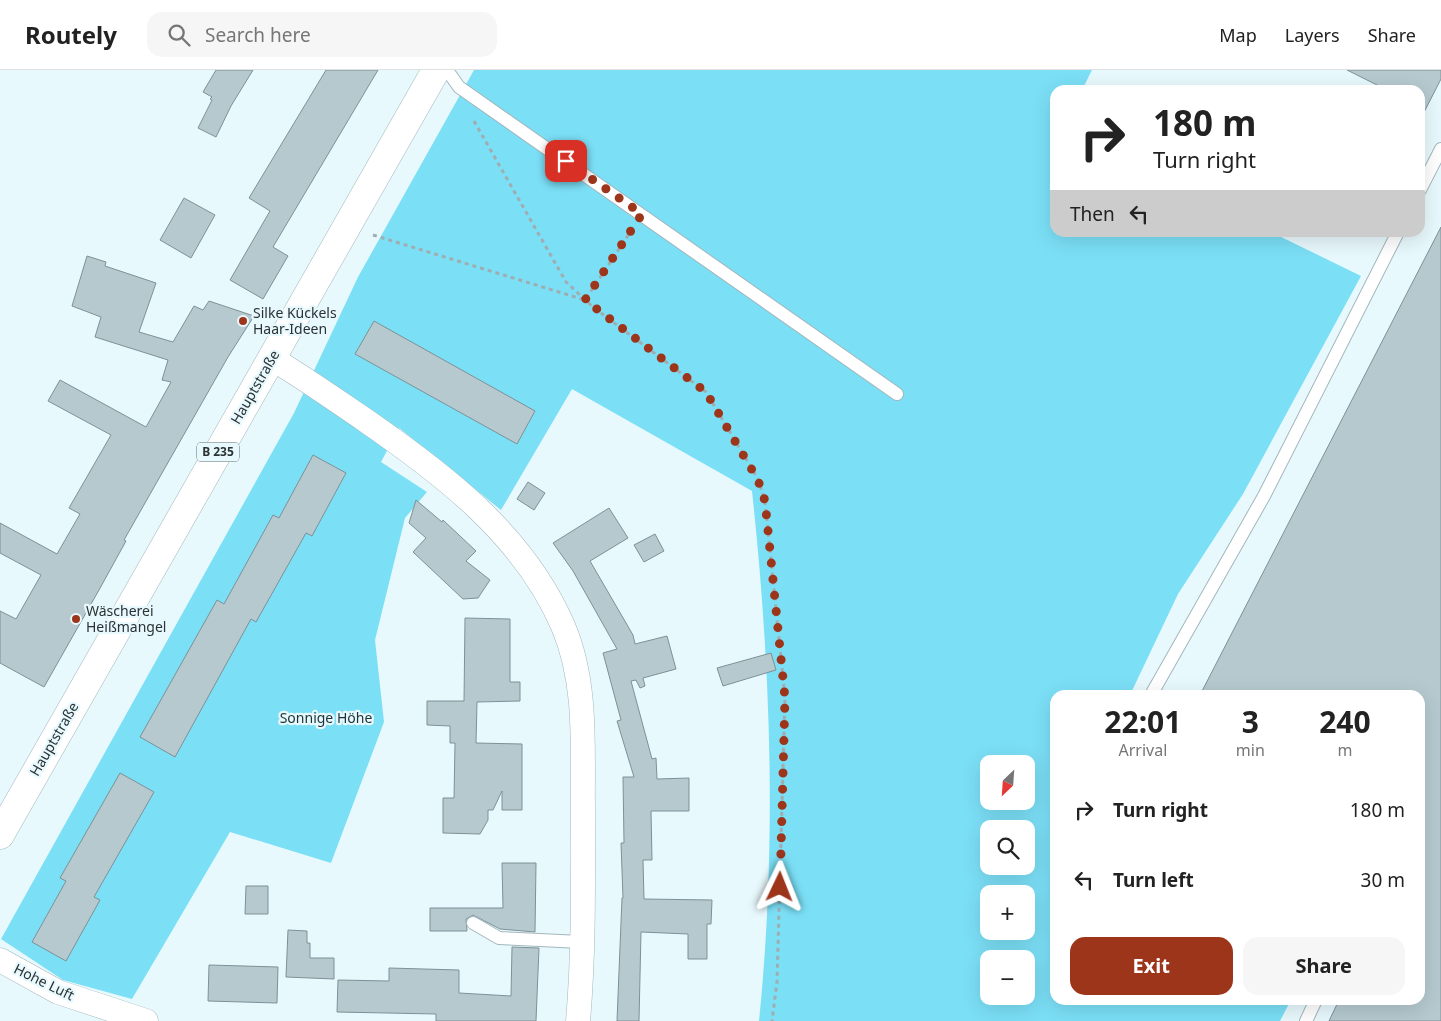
<!DOCTYPE html>
<meta charset="utf-8">
<style>
body{margin:0;font-family:"Noto Sans",sans-serif;background:#f6f6f6;color:#222;height:100vh;display:flex;flex-direction:column;font-size:19px;white-space:nowrap}
*{box-sizing:border-box;margin:0}
p{font-size:16px;color:#767676}
.icon{flex:none;width:28px;height:28px;fill:none;stroke:currentColor;stroke-width:2;stroke-linecap:round;stroke-linejoin:round}
.map{position:relative;flex:1;overflow:hidden}
.sheet{position:absolute;left:1050px;top:620px;width:375px;height:315px;display:flex;flex-direction:column;background:#fff;border-radius:15px;box-shadow:0 5px 20px #0002}
.sheet>*{flex:none}
.hud{position:absolute;left:1050px;top:15px;width:375px;height:152px;border-radius:15px;box-shadow:0 5px 20px #0002;background:#fff;color:#222;overflow:hidden}
.needle{width:32px;rotate:205deg}
.controls{position:absolute;left:980px;top:685px;display:grid;gap:10px}
.controls a{display:grid;place-items:center;width:55px;height:55px;border-radius:10px;background:#fff;box-shadow:0 5px 20px #0002;font-size:25px}
.pin{position:absolute;display:grid;place-items:center;width:42px;height:42px;color:#fff;margin:-21px;border-radius:10px;box-shadow:0 2px 8px #0006}
.me{position:absolute;width:55px;margin:-28px;rotate:2deg;stroke-linejoin:round;filter:drop-shadow(0 0 4px #0008)}
.turn{display:flex;align-items:center;gap:18px;height:105px;padding:0 20px;font-size:22px}
.turn .icon{width:65px;height:65px;stroke-width:2.5}
.turn b{display:block;font-size:35px;line-height:42px}
.then{display:flex;align-items:center;height:48px;padding:0 20px;background:#0003;gap:10px;font-size:19px}
.eta{display:flex;justify-content:space-evenly;align-items:center;height:85px;text-align:center}
.eta b{font-size:30px;font-weight:700;line-height:35px}
.action{display:flex;gap:10px;margin-top:auto;padding:10px 20px}
.action a{flex:1;height:58px;border-radius:15px;background:#9d351b;color:#fff;font-size:20px;font-weight:700;line-height:58px;text-align:center}
.action a+a{background:#f6f6f6;color:#222}
ul{padding:0;list-style:none}
li{display:flex;align-items:center;gap:15px;height:70px;padding:0 20px}
li div{flex:1}
li b{display:block;font-size:19px}
li em{font-style:normal}
header{display:flex;align-items:center;gap:30px;box-sizing:border-box;height:70px;padding:0 25px;background:#fff;border-bottom:1px solid #e0e0e0}
header strong{font-size:24px}
nav{display:flex;gap:28px;margin-inline-start:auto;font-size:18px}
.search{width:350px;height:45px;background:#f6f6f6;display:flex;align-items:center;gap:12px;box-sizing:border-box;padding:0 18px;border-radius:15px;color:#767676;font-size:19px}
.map>svg:first-child{display:block}
.green{fill:#7bdff6;fill-rule:evenodd}
.building{fill:#b5c9cf;stroke:#7d9196}
.lines{fill:none;stroke-linecap:round;stroke-linejoin:round}
.service-casing{stroke:#a2b7bc;stroke-width:14}
.minor-casing{stroke:#a2b7bc;stroke-width:25}
.primary-casing{stroke:#a2b7bc;stroke-width:29}
.path{stroke:#9fadb1;stroke-width:3;stroke-dasharray:4 4;stroke-linecap:butt}
.service{stroke:#fff;stroke-width:12}
.minor{stroke:#fff;stroke-width:24}
.primary{stroke:#fff;stroke-width:28}
.route{stroke:#9d351b;stroke-width:9;stroke-dasharray:0 16.2}
.poi-dot{fill:#9d351b;stroke:#e8f9fe;stroke-width:2}
.labels{text-anchor:middle;stroke-width:4.5;stroke-linejoin:round;paint-order:stroke}
.shield{fill:#e8f9fe;stroke:#636e71;stroke-width:1}
.shield-label{font-size:12px;font-weight:bold;fill:#2a3234}
.poi-label{font-size:14px;fill:#2a3234;stroke:#e8f9fe;text-anchor:start}
.street-label{font-size:14px;fill:#2a3234;stroke:#e8f9fe}
.park-label{font-size:14px;fill:#1c3339;stroke:#e8f9fe}
</style>
<header>
<strong>Routely</strong>
<div class="search"><svg class="icon" aria-label="search" viewBox="0 0 24 24"><circle cx="10" cy="10" r="6"/><path d="M15 15l6 6"/></svg>Search here</div>
<nav><a>Map</a><a>Layers</a><a>Share</a></nav>
</header>
<div class="map">
<svg width="1441" height="951" viewBox="0 0 1441 951">
<rect width="100%" height="100%" fill="#e8f9fe"/>
<path class="green" d="M474,0H1092L1082,20H1055V162L1273,163L1361,206L1243,424L1178,524L1130,625H1055V930H1291L1280,951H759C777,775 771,597 752,421L572,319L501,440L399,358L381,392L427,422L405,448L375,570L384,652L331,793L230,762L132,929L63,910L1,869L294,343L358,207ZM989,694H1026V731H989ZM989,759H1026V796H989ZM989,824H1026V861H989ZM989,889H1026V926H989Z"/>
<g class="building">
<polygon points="216,0 253,0 231,36 216,67 198,58 212,30 210,29 212,27 203,22"/>
<polygon points="326,0 378,0 273,177 288,186 263,229 230,210 270,141 249,128"/>
<polygon points="1347,0 1441,0 1441,9 1420,50 1420,20 1387,20"/>
<polygon points="184,128 215,145 191,188 160,170"/>
<polygon points="1441,157 1441,951 1329,951 1339,930 1420,930 1420,625 1200,625"/>
<polygon points="87,186 106,192 105,196 156,213 139,262 173,272 194,236 203,240 209,231 254,246 228,287 124,470 126,471 99,520 44,617 0,593 0,541 16,549 41,505 0,483 0,453 57,484 80,444 69,438 111,365 48,331 60,310 146,357 171,312 162,310 168,290 95,267 101,247 72,236"/>
<polygon points="374,251 535,341 517,374 355,284"/>
<polygon points="313,385 346,403 312,466 306,463 256,552 251,549 175,687 140,667 217,530 224,534 273,445 279,448"/>
<polygon points="528,412 545,423 534,440 517,429"/>
<polygon points="416,430 442,452 443,450 476,481 466,491 490,510 478,528 463,529 413,482 426,468 409,453"/>
<polygon points="609,438 628,468 590,491 633,565 635,574 667,566 676,599 643,608 645,616 640,618 636,610 631,611 652,689 656,688 657,709 689,708 689,741 651,741 652,790 643,790 644,829 712,830 711,854 707,854 707,889 688,889 688,864 641,862 639,951 617,951 622,828 623,828 621,773 624,773 623,707 634,707 617,651 621,650 603,583 617,579 573,501 553,473"/>
<polygon points="655,464 664,481 644,492 634,475"/>
<polygon points="465,548 510,549 510,612 520,612 520,631 477,632 476,673 522,674 522,740 502,740 502,721 493,740 488,740 488,750 480,764 443,763 443,728 454,728 455,673 450,673 450,656 427,655 427,631 464,631"/>
<polygon points="771,583 776,600 723,616 717,598"/>
<polygon points="120,703 154,722 94,827 100,830 66,891 32,872 66,811 60,808"/>
<polygon points="502,793 536,793 535,862 500,859 473,845 466,849 467,861 430,861 430,838 503,838"/>
<polygon points="246,816 268,816 268,844 245,844"/>
<polygon points="288,860 307,861 307,873 310,873 310,888 334,888 334,909 286,907"/>
<polygon points="512,877 539,878 536,951 436,951 436,944 337,942 338,910 389,911 389,898 459,900 459,923 511,926"/>
<polygon points="209,895 278,897 277,933 208,931"/>
</g>
<g class="lines">
<g class="service-casing">
<g id="service">
<polyline points="447,0 459,17 897,324"/>
<polyline points="1420,120 1441,79"/>
<polyline points="1151,625 1264,426 1398,162"/>
<polyline points="473,853 499,868 581,872"/>
<polyline points="1306,951 1316,930"/>
</g>
</g>
<g class="minor-casing">
<g id="minor">
<path d="M271,288C303,307 334,329 365,350C443,404 524,465 563,556C588,614 582,680 583,742C583,811 584,882 578,951"/>
<polyline points="0,890 58,922 146,951"/>
</g>
</g>
<g class="primary-casing">
<polyline id="primary" points="0,765 436,0"/>
</g>
<g class="path">
<polyline points="474,51 566,212 593,237 706,322 758,409 765,431 785,628 777,912 772,951"/>
<polyline points="373,165 585,230 631,161"/>
</g>
<use href="#service" class="service"/>
<use href="#minor" class="minor"/>
<use href="#primary" class="primary"/>
</g>
<g class="lines">
<polyline class="route" points="566,91 642,144 585,230 706,322 758,410 765,431 785,628 780,817"/>
</g>
<g class="poi-dot">
<circle cx="243" cy="251" r="5"/>
<circle cx="76" cy="549" r="5"/>
</g>
<g class="labels">
<rect class="shield" x="197" y="372.5" width="42" height="19" rx="4"/>
<g class="shield-label">
<text x="218" y="386">B 235</text>
</g>
<g class="poi-label">
<text x="253" y="248">Silke Kückels<tspan x="253" dy="16">Haar-Ideen</tspan></text>
<text x="86" y="546">Wäscherei<tspan x="86" dy="16">Heißmangel</tspan></text>
</g>
<g class="street-label">
<text transform="translate(255 317) rotate(-60)" y="5">Hauptstraße</text>
<text transform="translate(54 669) rotate(-60)" y="5">Hauptstraße</text>
<text transform="translate(44 912) rotate(26)" y="5">Hohe Luft</text>
</g>
<g class="park-label">
<text x="326" y="653">Sonnige Höhe</text>
</g>
</g>
</svg>
<div class="controls">
<a><svg class="needle" viewBox="-14 -14 28 28"><path d="M0-13l5 13h-10z" fill="#e53935"/><path d="M0 13l5-13h-10z" fill="#767676"/></svg></a>
<a><svg class="icon" aria-label="search" viewBox="0 0 24 24"><circle cx="10" cy="10" r="6"/><path d="M15 15l6 6"/></svg></a>
<a>+</a>
<a>−</a>
</div>
<div class="pin" style="left:566px;top:91px;background:#d93025"><svg class="icon" aria-label="arrive" viewBox="0 0 24 24"><path d="M6 21V4h12l-3 4 3 4H6"/></svg></div>
<svg class="me" style="left:780px;top:817px" viewBox="-20 -20 40 40"><path d="M0-17L14 15 0 8-14 15z" fill="#9d351b" stroke="#fff" stroke-width="4"/></svg>
<div class="hud">
<div class="turn"><svg class="icon" aria-label="right" viewBox="0 0 24 24"><path d="M7 20v-9h11M14 6l5 5-5 5"/></svg><div><b>180 m</b>Turn right</div></div>
<div class="then">Then<svg class="icon" aria-label="left" viewBox="0 0 24 24"><path d="M17 20v-9H6M10 6l-5 5 5 5"/></svg></div>
</div>
<section class="sheet">
<div class="eta">
<div><b>22:01</b><p>Arrival</p></div>
<div><b>3</b><p>min</p></div>
<div><b>240</b><p>m</p></div>
</div>
<ul>
<li><svg class="icon" aria-label="right" viewBox="0 0 24 24"><path d="M7 20v-9h11M14 6l5 5-5 5"/></svg><div><b>Turn right</b></div><em>180 m</em></li>
<li><svg class="icon" aria-label="left" viewBox="0 0 24 24"><path d="M17 20v-9H6M10 6l-5 5 5 5"/></svg><div><b>Turn left</b></div><em>30 m</em></li>
</ul>
<div class="action"><a>Exit</a><a>Share</a></div>
</section>
</div>
